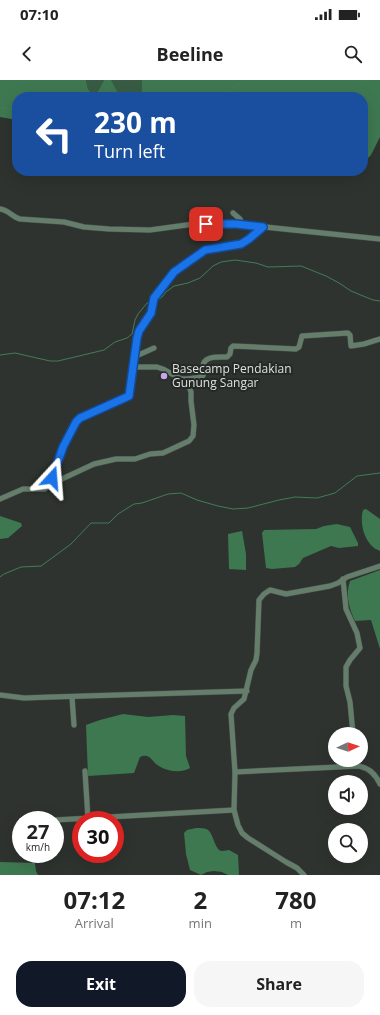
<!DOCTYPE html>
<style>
body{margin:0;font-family:"Open Sans",sans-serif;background:#f6f6f6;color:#222;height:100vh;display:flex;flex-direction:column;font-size:15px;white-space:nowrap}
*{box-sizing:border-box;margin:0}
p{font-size:13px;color:#767676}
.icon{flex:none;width:22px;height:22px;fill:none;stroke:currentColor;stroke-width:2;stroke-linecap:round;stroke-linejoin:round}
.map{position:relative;height:795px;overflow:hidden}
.drawer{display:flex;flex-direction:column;background:#fff;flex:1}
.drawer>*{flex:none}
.hud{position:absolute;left:12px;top:12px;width:356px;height:84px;border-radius:16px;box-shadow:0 4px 16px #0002;background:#1a4fa0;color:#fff;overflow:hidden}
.needle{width:26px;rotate:86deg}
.fabs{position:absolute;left:328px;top:647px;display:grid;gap:8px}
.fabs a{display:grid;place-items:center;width:40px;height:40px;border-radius:50%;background:#fff;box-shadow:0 4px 16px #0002;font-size:20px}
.speed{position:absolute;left:12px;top:731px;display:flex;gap:8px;font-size:20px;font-weight:700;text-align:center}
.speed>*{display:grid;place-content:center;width:52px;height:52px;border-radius:50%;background:#fff;box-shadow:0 4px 16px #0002;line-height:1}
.speed small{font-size:10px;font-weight:400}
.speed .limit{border:6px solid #d22;background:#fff;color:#111}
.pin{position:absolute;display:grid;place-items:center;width:34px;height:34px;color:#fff;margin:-17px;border-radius:8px;box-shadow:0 2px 6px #0006}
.me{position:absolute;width:44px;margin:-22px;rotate:19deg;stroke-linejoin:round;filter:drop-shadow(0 0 3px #0008)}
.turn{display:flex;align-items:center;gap:14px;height:84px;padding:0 16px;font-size:18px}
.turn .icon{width:52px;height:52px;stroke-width:2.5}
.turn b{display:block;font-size:28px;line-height:34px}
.eta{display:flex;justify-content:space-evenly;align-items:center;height:68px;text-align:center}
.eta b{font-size:24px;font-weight:700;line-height:28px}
.cta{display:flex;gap:8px;margin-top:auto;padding:8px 16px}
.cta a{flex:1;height:46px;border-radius:16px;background:#111827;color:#fff;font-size:16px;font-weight:700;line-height:46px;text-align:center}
.cta a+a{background:#f6f6f6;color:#222}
.status{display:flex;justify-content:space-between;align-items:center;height:28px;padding:0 20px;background:#fff;direction:ltr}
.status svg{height:11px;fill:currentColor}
header{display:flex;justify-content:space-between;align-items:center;height:52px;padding:0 16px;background:#fff;font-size:18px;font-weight:700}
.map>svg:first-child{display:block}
.green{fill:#385c43}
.forest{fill:#3e7851}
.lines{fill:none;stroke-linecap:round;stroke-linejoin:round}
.stream{stroke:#437d56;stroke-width:1}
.minor-casing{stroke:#4a4f4b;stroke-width:6}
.minor{stroke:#657e6c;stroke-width:5}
.route-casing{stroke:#114b97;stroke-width:10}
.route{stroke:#1a73e8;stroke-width:7}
.poi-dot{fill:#c9a5ee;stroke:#242926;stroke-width:1.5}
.labels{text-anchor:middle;stroke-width:4;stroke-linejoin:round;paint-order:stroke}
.poi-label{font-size:12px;fill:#dde1de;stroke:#242926;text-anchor:start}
</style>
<div class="status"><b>07:10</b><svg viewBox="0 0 49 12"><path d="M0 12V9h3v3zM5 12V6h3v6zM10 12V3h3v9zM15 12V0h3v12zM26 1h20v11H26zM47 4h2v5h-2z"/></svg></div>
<header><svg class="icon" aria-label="back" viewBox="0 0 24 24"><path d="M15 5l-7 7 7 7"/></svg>Beeline<svg class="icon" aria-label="search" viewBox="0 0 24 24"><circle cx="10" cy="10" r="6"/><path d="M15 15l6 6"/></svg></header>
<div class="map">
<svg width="380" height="795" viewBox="0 0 380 795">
<rect width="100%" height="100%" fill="#2e332f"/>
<g class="green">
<polygon points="86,0 104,0 98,11 93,15 88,9"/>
<polygon points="106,0 142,0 142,11 139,17 128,15 122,16 117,11 111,1"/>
</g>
<g class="forest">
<polygon points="0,0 86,0 88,9 93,15 98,11 104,0 111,0 117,11 122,16 128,15 138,17 17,17 17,40 0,37"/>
<polygon points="142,0 380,0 380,57 371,75 366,80 363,79 363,17 139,17 142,11"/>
<path d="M366,429L380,439V471C365,466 359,444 363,430Z"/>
<polygon points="0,436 21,443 22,446 8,458 0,459"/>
<polygon points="337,444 350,447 358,463 358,466 339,468 331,466 303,478 299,484 295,487 272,489 266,488 262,453 264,450 316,449 324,446"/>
<polygon points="242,451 246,474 246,490 229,489 228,454"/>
<path d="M380,490V569L371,540L355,541C349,528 345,515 350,501Z"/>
<path d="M123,634L148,637L173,635L185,636L186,676L190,688C179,694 165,691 156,684C154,682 151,678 149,677C146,675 143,676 140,677L134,693L88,696L86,645L100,640Z"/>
<path d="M196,748C199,748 204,748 206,749C214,751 214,772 223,771C225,771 227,770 229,770L238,775L239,795H228L222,792L214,791L207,792L201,795L190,790L186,774L184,753L187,750Z"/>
<polygon points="0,782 35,783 36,791 38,795 0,795"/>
</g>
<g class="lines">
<g class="stream">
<polyline points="199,17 227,12 245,0"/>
<polyline points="0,27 17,31"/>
<polyline points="155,221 162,217 166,212 174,206 188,203 200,198 213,186 221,182 235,180 256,183 268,187 301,186 326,196 339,203 351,211 373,220 380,221"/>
<polyline points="0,275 15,273 50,281 58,281 104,270 115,262 127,258 132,254 135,240 138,234 147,223 150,222"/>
<polyline points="0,497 4,494 21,487 41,486 71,464 91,443 109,443 118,434 134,424 142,423 168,414 181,413 197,420 218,426 233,429 248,428 279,420 295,417 317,418 335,413 357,396 380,393"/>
</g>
<g class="minor-casing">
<g id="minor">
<path d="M0,129C9,130 12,137 20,139L64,142L84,147L109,149L150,150L194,144H236L380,159"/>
<polyline points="233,133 240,139 243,145"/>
<polyline points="134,277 154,268"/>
<path d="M182,299H187L202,297C205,293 203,292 203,288C202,275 219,277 227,277L230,274L231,268L233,266L296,269L299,267L302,256L348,253L350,255L351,266L364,264L380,259"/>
<path d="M49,405C55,390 67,346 81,338C95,329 115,326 129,316L137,258L139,251L151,233L154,218L174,192L201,173L205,170L241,163L249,159L263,147"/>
<polyline points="0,419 23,409 45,409 49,405 94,384 116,379 135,379 150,374 163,373 189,361 193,356 194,345 191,321 191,312 189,306 181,299 163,289 157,287 133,287"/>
<polyline points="343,499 346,529 357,553 360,568 350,580 346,587 346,606 350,622 353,654"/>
<polyline points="0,615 24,618 52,617 247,611"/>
<polyline points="72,617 74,645"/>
<polyline points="85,691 88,739"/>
<path d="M235,692L359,686C369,688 376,695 380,704"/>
<polyline points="55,740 234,730"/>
<polyline points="41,774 41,779"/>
<polyline points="304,795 297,788 286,782 248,758 242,753 238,745 234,730 235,692 231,634 234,628 244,619 251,590 256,580 257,573 259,520 264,514 270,510 286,514 330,506 338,503 347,497 380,486"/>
</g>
</g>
<use href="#minor" class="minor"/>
</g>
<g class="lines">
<g class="route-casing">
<polyline id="route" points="52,398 63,367 76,342 80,338 129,316 137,258 139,251 151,233 154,218 174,192 201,173 205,170 241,164 249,159 263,147 236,144 206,144"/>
</g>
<use href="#route" class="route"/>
</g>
<circle class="poi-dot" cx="164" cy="296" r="4"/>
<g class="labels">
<g class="poi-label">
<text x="172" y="293">Basecamp Pendakian<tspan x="172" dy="14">Gunung Sangar</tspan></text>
</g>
</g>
</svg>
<div class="fabs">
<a><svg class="needle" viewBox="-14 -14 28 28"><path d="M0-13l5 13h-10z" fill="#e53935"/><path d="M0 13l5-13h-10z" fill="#767676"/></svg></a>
<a><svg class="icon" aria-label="sound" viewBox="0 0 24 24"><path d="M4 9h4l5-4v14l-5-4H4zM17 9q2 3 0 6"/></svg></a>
<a><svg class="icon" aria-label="search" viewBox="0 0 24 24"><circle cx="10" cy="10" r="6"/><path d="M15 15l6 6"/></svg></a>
</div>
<div class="speed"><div>27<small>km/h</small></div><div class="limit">30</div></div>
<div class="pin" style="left:206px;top:144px;background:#d93025"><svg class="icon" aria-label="arrive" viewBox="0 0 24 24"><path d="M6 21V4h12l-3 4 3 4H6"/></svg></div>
<svg class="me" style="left:52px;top:398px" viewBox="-20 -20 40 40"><path d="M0-17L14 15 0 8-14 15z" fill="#1a73e8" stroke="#fff" stroke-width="4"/></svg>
<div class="hud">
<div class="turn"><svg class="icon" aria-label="left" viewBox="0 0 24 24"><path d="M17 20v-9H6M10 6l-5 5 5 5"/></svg><div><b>230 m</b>Turn left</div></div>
</div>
</div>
<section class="drawer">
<div class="eta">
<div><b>07:12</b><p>Arrival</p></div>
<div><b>2</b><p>min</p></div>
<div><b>780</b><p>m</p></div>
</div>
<div class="cta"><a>Exit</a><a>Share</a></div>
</section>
